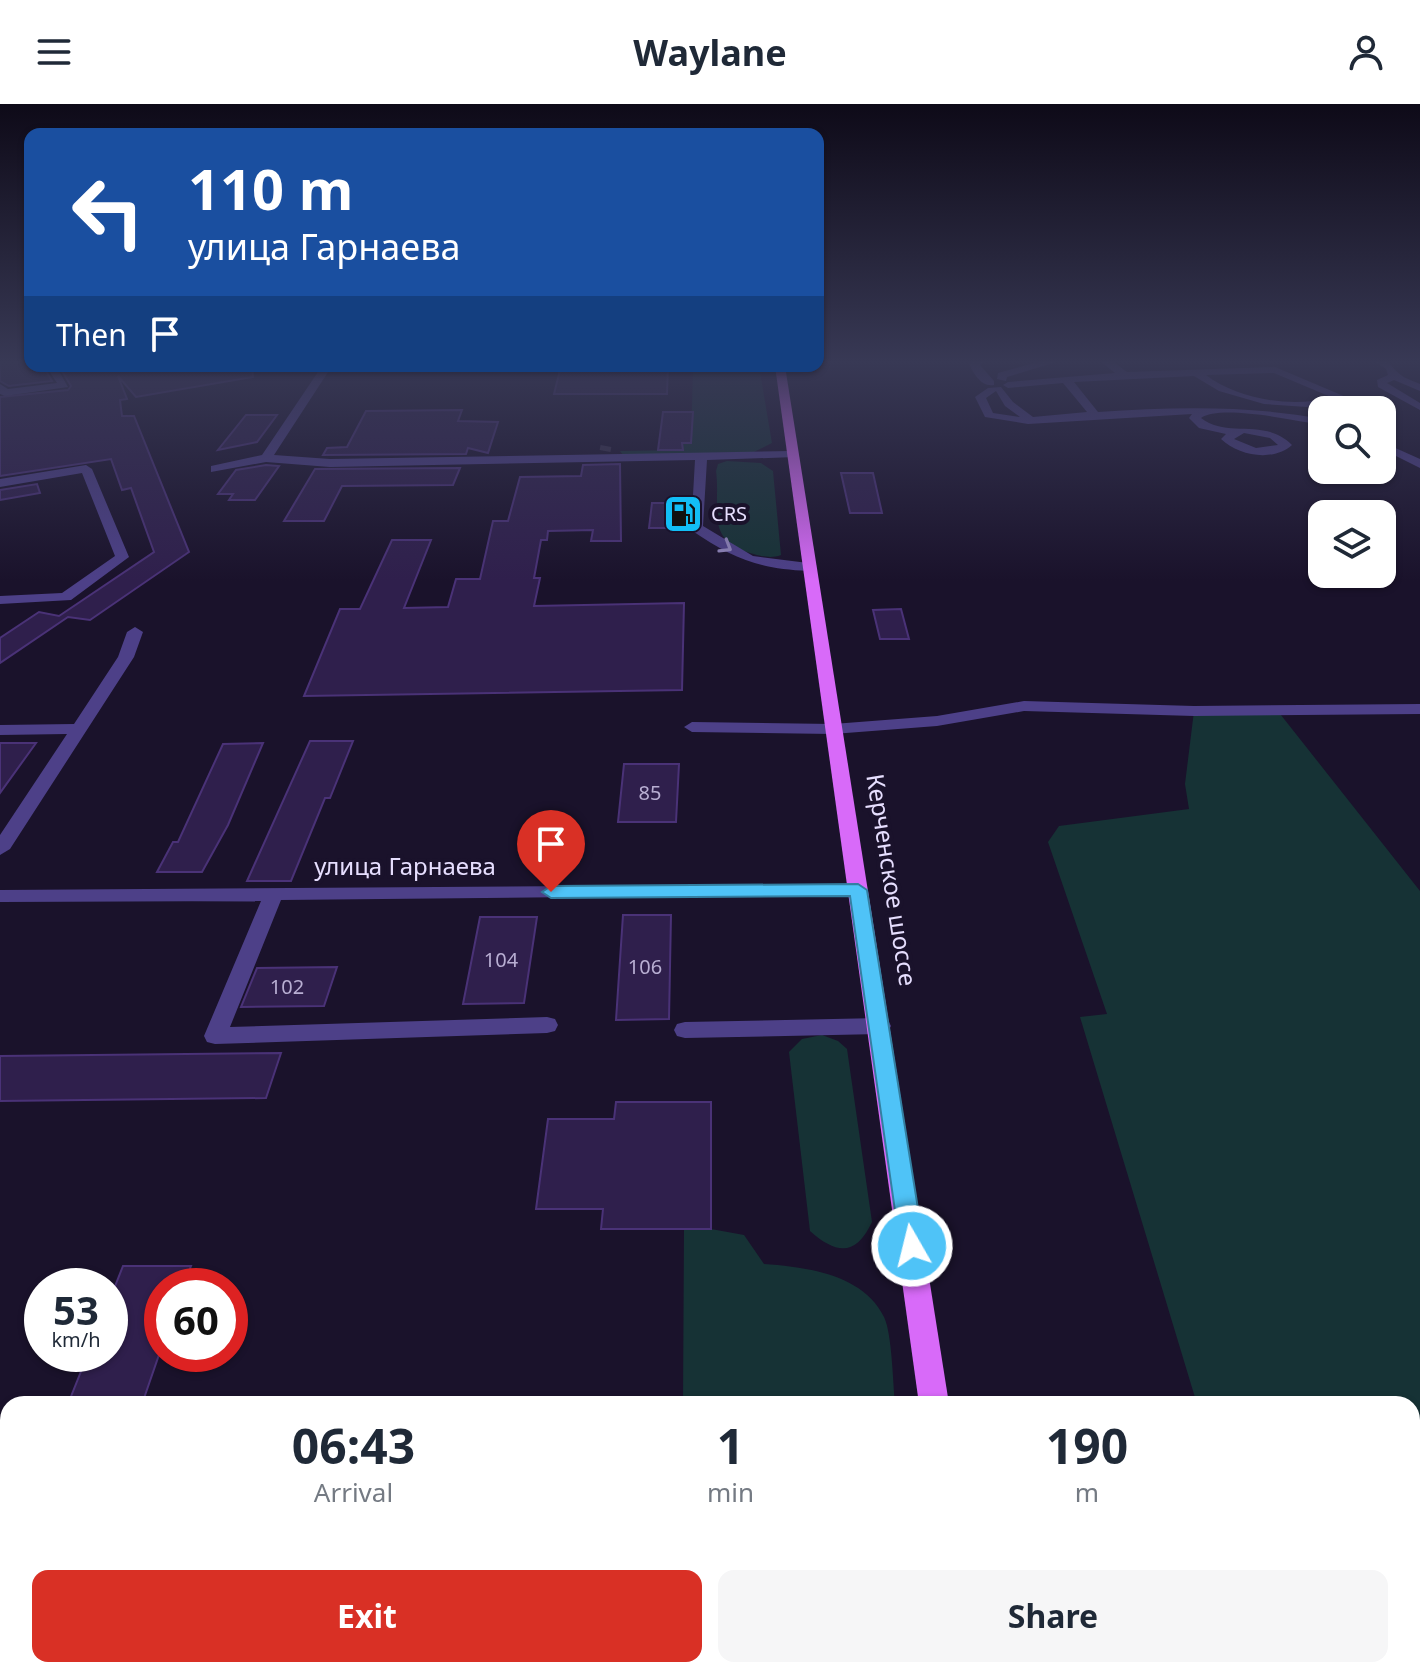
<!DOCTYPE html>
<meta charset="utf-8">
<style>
body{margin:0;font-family:"Noto Sans",sans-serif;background:#f6f6f7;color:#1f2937;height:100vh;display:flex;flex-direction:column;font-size:30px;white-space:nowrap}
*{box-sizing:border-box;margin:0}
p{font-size:26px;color:#747a83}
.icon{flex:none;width:44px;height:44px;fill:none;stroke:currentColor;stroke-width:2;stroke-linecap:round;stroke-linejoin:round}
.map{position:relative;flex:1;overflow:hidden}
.drawer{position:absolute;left:0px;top:1292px;width:1420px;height:282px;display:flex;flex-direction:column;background:#fff;border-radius:24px 24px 0 0;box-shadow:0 2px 6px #0004}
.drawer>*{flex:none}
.hud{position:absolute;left:24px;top:24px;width:800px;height:244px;border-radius:16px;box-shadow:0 2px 6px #0004;background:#1a4fa0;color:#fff;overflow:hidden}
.buttons{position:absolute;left:1308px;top:292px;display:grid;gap:16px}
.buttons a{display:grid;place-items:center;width:88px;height:88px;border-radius:16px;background:#fff;box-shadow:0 2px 6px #0004;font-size:40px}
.speed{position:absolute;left:24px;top:1164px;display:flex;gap:16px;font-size:40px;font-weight:700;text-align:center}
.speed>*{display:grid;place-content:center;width:104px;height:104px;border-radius:50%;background:#fff;box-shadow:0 2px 6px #0004;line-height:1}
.speed small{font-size:20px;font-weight:400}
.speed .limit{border:12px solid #d22;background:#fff;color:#111}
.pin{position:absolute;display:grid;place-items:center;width:68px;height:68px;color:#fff;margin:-82px -34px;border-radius:50% 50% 50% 0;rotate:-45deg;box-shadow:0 0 8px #0007}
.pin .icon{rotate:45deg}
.me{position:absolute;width:88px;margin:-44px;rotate:352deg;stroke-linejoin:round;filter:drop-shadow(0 0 6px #0008)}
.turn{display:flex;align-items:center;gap:28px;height:168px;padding:0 32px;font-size:36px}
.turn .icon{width:104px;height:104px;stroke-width:2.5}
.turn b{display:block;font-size:56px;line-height:68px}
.then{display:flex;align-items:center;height:76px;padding:0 32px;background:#0003;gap:16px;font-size:30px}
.eta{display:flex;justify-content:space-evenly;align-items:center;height:136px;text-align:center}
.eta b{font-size:48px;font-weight:700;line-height:56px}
.cta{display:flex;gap:16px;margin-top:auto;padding:16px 32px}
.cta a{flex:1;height:92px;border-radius:16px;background:#d93025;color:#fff;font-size:32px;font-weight:700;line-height:92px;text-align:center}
.cta a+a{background:#f6f6f7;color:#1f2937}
header{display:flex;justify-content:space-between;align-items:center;height:104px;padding:0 32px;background:#fff;font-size:36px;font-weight:700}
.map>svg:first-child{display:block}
.green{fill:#163235}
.building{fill:#2f1f4c;stroke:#4a3277;stroke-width:2}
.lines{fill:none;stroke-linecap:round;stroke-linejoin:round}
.minor-tunnel{stroke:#39314b;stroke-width:11;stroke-dasharray:11 6;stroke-linecap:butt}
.minor{fill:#4d4088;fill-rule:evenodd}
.major{fill:#d86af9;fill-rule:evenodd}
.oneway{stroke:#9287bd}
.route{fill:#4fc3f7;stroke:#337fa1;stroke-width:2}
.labels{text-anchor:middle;stroke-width:8;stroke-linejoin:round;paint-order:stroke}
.far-poi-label{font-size:20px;fill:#e6defe;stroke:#1a122b;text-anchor:start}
.number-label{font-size:20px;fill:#b8aed2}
.street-label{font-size:24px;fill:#e6defe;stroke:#1a122b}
</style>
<header><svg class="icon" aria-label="menu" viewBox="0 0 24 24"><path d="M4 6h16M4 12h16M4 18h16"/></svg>Waylane<svg class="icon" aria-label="person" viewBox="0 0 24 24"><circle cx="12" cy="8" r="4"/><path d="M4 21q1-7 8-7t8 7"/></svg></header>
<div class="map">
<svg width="1420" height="1573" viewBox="0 0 1420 1573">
<rect width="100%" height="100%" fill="#1a122b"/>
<g class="green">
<polygon points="693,262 759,262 772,339 754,348 623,351 620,347 682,346 682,339 691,339"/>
<path d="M727,357L761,359L773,367L781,451C771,455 760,452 750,449C704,435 721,405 716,367L718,360Z"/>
<polygon points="1277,606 1420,787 1420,1376 1412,1376 1412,1300 1197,1300 1080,913 1107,910 1048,738 1059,722 1189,705 1185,680 1194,607"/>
<path d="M822,931L838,937L847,945L872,1118C856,1152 837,1151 810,1127L789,948L802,935Z"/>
<path d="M684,1125H711L744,1131L764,1160C806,1163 863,1170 884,1213C892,1229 893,1280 895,1300H683Z"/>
<polygon points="681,1566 924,1566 925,1573 681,1573"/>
</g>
<g class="building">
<polygon points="0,256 30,256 30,262 43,262 52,277 9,282 0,277"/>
<polygon points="59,262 252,262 253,273 136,293 118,272 127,295 120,296 122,312 134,312 189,448 90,516 68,513 0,559 0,534 39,508 59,512 154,448 131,384 122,386 111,355 0,372 0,293 68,286 71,282"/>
<polygon points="561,262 668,262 667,290 554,290"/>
<polygon points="462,306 458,317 498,318 488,349 468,344 466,350 323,351 327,344 347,343 366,307"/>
<polygon points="663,308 693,308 691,339 682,339 683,346 658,346"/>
<polygon points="246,311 277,311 257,338 218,346"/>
<polygon points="620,360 621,437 591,437 593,426 548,427 547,436 541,436 534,474 540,474 534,502 684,499 682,586 304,592 340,505 360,505 392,436 431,436 404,504 448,503 456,475 480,475 493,417 508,417 520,373 581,372 583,361"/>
<polygon points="266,361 279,362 255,396 229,396 233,390 218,390 236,366"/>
<polygon points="460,364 453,381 342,382 324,417 284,417 315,365"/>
<polygon points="841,369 873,369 882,409 850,409"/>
<polygon points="37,380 40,389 0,396 0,386"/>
<polygon points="652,399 672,399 672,403 677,403 676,424 649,424"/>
<polygon points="901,505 909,535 880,535 873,506"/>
<polygon points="310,637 353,637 330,694 325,694 291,777 247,777"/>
<polygon points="0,639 36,639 0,689"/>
<polygon points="263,639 228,721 202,768 157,768 173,738 178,738 223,640"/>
<polygon points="624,660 679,660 676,718 618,718"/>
<polygon points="623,811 671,811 669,915 616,916"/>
<polygon points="480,813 537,813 524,899 463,900"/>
<polygon points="337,863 324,902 241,903 257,864"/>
<polygon points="281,949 266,994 0,997 0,952"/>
<polygon points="616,998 711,998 711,1125 601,1125 603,1105 536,1105 548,1015 614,1015"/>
<polygon points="123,1162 191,1162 183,1182 162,1182 162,1242 142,1300 68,1300 88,1250 110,1250 110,1195"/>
</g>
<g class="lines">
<polyline class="minor-tunnel" points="605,347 606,342"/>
<g class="minor">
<path d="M973,256H987L980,261L994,277V281C981,283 974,270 969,260Z"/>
<polygon points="1045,256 1063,256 1007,273 1006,277 997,275 998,269"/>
<path d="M1099,256H1111L1127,268L1275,263L1346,293L1330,300L1307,303L1264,300L1219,287L1194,272L1074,278L1098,308C1174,303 1247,301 1322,315V321C1297,317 1220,300 1201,314C1228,335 1264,313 1292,341C1273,358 1239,352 1221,335L1226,330L1199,324L1189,314L1192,310L1028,320L985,313L975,293L988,284L1001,283L1013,298L1033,313L1087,308L1063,279L1008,284L1003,281L1008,278L1115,269ZM1274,269L1331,293C1294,305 1237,295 1206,271ZM996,287L1005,302L1020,313L993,309L986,294ZM1244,329L1270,334L1278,341L1256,344L1234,335Z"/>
<path d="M1373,256C1394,256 1388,262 1401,271C1406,275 1414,277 1420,280V287L1394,276L1387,279L1420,299V306L1378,283L1377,276L1388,271L1386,265Z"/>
<polygon points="46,262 56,262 68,283 5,292 0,290 0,280 8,285 57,279"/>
<path d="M322,262H332L274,351L330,355L791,347L797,351L795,353L707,356L703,422L753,452L808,459L815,463L808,467C758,465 732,454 691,426L695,356L330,363L266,358L211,368V362L262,351Z"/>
<polygon points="1382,338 1420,355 1420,364 1382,345"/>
<polygon points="86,361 92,365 129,453 71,496 0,500 0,492 62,489 115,452 82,369 0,383 0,375"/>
<polygon points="135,523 143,528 134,553 10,745 0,751 0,731 67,630 0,631 0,621 74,620 118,553 127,528"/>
<polygon points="1024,597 1194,602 1420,600 1420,610 1194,612 1024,607 937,622 833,630 692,628 684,623 692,618 833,620 937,612"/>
<polygon points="858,780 865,782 868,786 865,790 281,796 230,923 547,913 555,915 558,921 555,927 547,929 215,940 207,938 204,932 261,797 0,798 0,786"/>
<polygon points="880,914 888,916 891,922 888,928 880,930 685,934 677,932 674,926 677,920 685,918"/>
</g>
<g class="major">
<polygon points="775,262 785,262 949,1300 919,1300"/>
<polygon points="955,1566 989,1566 991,1573 955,1573"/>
</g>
</g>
<defs><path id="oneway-chevron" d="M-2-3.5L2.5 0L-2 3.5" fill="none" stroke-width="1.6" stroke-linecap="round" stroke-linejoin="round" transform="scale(2)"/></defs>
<use class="oneway" href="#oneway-chevron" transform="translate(726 443) rotate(31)"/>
<linearGradient id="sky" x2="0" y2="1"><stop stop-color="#0e0a18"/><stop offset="0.54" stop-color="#383955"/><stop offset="1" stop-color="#383955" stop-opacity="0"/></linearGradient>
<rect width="1420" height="477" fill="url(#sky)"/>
<polygon class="route" points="858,780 867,786 924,1142 920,1150 912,1153 903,1150 900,1142 850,792 551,794 542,788 551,782"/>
<defs>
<g id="fuel-square" transform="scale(2)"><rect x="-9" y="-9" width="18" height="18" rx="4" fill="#12bef6" stroke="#1a122b"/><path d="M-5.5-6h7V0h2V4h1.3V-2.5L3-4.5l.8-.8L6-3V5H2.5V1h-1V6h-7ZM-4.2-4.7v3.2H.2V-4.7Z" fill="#111"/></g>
</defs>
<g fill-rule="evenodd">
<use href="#fuel-square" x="683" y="410"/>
</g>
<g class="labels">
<g class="far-poi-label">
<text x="711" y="417">CRS</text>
</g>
<g class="number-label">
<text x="650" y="696">85</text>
<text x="501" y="863">104</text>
<text x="645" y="870">106</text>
<text x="287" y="890">102</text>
</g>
<g class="street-label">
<text x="405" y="771">улица Гарнаева</text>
<text transform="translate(891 776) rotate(81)" y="8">Керченское шоссе</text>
</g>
</g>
</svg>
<div class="buttons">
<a><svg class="icon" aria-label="search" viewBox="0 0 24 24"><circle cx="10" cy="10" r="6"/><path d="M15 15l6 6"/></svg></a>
<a><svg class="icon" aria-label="layers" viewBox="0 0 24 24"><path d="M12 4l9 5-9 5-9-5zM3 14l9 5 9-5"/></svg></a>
</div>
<div class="speed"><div>53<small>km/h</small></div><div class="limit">60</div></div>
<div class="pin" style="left:551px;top:788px;background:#d93025"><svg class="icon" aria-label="arrive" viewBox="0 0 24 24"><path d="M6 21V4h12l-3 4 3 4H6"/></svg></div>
<svg class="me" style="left:912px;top:1142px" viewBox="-20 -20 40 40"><circle r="17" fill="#4fc3f7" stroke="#fff" stroke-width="3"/><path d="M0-11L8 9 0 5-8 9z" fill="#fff"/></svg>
<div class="hud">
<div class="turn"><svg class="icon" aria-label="left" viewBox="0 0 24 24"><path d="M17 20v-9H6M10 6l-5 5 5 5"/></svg><div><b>110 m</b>улица Гарнаева</div></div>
<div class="then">Then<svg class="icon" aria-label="arrive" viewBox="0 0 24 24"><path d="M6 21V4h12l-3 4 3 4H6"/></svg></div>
</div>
<section class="drawer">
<div class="eta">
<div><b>06:43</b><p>Arrival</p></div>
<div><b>1</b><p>min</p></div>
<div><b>190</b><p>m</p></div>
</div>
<div class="cta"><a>Exit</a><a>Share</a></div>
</section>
</div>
